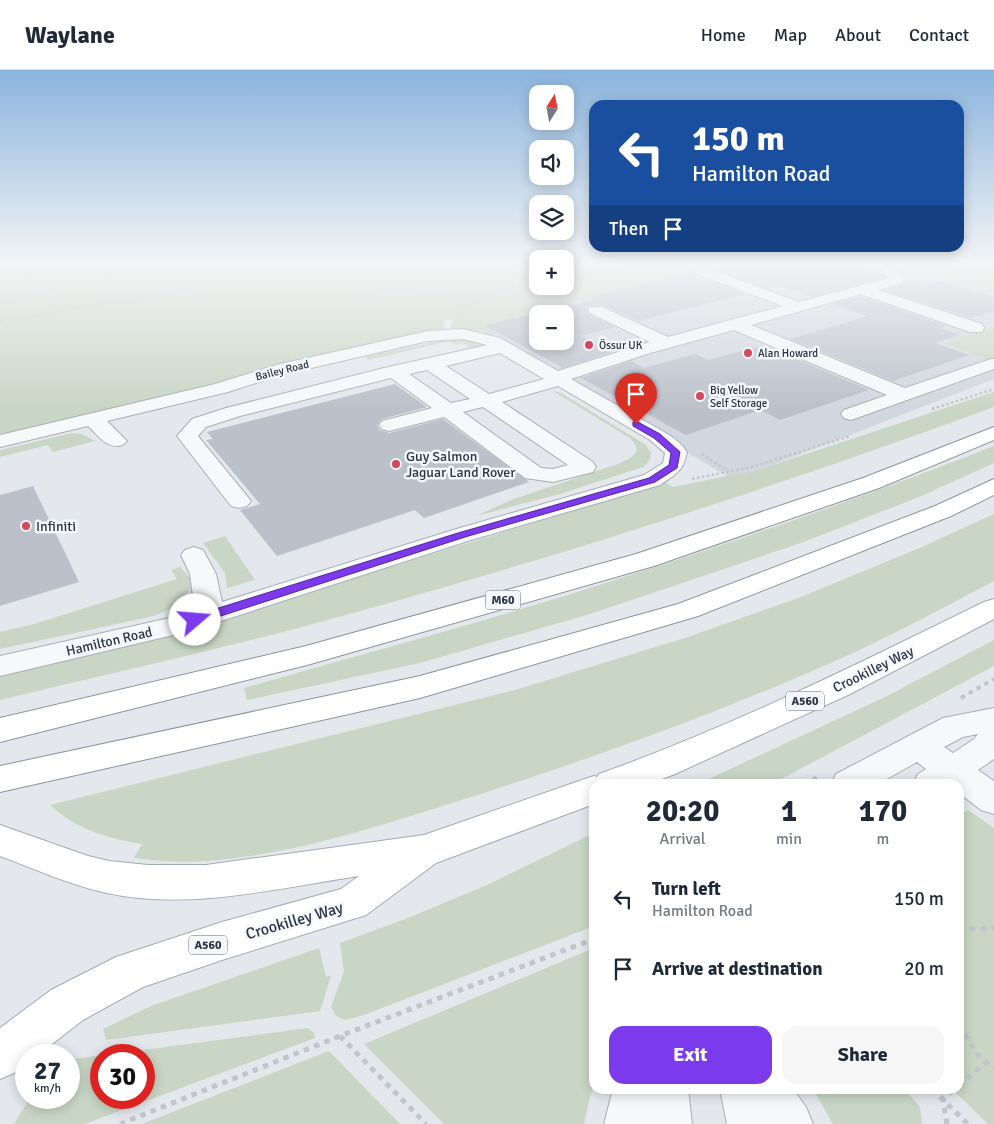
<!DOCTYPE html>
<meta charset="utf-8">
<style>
body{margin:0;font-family:Signika,sans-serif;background:#f6f6f7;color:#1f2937;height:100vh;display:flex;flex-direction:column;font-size:19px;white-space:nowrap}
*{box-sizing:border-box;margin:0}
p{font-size:16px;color:#747a83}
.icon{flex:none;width:28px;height:28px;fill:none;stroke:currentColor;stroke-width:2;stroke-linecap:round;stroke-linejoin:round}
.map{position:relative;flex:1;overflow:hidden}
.sheet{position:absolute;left:589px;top:709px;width:375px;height:315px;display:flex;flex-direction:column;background:#fff;border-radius:15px;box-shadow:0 2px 12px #0003}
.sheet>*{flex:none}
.top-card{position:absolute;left:589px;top:30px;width:375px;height:152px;border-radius:15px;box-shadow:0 2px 12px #0003;background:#1a4fa0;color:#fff;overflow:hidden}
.needle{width:32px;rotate:11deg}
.buttons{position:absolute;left:529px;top:15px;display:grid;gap:10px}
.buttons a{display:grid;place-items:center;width:45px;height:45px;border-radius:10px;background:#fff;box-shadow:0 2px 12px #0003;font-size:25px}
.speed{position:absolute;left:15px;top:974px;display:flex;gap:10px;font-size:25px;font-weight:700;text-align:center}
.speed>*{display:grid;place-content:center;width:65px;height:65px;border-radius:50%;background:#fff;box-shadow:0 2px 12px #0003;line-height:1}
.speed small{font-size:12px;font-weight:400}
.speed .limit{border:8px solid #d22;background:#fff;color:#111}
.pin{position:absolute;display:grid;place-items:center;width:42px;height:42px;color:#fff;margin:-51px -21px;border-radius:50% 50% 50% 0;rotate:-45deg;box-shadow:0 0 5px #0007}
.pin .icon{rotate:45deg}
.me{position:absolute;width:55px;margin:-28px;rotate:72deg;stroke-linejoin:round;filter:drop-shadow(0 0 4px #0008)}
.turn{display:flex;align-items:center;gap:18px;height:105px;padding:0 20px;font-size:22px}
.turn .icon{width:65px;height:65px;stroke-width:2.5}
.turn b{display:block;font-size:35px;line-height:42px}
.then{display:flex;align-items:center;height:48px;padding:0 20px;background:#0003;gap:10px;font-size:19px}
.eta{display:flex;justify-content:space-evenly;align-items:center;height:85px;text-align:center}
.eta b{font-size:30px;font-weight:700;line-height:35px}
.action{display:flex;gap:10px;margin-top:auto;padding:10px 20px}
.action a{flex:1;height:58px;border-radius:15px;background:#7c3aed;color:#fff;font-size:20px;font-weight:700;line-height:58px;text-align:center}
.action a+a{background:#f6f6f7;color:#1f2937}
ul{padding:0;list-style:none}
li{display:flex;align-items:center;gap:15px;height:70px;padding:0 20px}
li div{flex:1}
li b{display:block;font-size:19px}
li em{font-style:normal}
header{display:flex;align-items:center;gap:30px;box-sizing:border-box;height:70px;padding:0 25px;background:#fff;border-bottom:1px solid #e0e1e3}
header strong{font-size:24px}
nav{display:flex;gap:28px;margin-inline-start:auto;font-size:18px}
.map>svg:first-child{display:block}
.built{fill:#d2d6de;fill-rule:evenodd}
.green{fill:#c9d6c5}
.building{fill:#bbc0ca;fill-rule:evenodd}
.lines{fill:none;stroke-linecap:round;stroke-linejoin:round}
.minor-casing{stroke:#a9aeb7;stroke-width:2}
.major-casing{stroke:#a3abb8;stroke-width:2}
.highway-casing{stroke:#8b94a3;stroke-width:2}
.path-far3{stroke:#c2c5cb;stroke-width:2;stroke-dasharray:2 2;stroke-linecap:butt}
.path-far2{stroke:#c2c5cb;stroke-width:2.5;stroke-dasharray:2.5 2.5;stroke-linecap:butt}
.path-far1{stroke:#c2c5cb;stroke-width:4;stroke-dasharray:4.5 4.5;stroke-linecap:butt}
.path{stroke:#c2c5cb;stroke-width:5;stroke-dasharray:5.5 5.5;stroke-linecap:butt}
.minor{fill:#f7f8fa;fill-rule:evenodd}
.major{fill:#fff;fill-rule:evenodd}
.highway{fill:#fff;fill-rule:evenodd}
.route{fill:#7c3aed;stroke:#51269a}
.poi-dot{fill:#d1495b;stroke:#f4f6f9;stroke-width:2}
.labels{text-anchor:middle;stroke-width:5;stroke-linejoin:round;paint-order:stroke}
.far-poi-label{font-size:11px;fill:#2b3445;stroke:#f4f6f9;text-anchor:start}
.far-street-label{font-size:11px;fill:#2b3445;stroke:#f4f6f9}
.shield{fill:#f4f6f9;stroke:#676e7b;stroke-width:1}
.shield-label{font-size:12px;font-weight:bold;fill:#2b3445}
.poi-label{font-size:14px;fill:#2b3445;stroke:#f4f6f9;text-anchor:start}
.street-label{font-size:14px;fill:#2b3445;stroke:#f4f6f9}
.near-street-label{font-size:16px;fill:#2b3445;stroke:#f4f6f9}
</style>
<header>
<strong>Waylane</strong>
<nav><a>Home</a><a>Map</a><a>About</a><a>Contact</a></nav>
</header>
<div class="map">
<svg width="994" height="1054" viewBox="0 0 994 1054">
<rect width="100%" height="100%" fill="#e4e7ec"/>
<path class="built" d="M717,191H924L916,200L994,222V256L943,275L994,292V309L734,410L462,250ZM538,244H565V271H538Z"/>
<g class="green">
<polygon points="31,191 537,191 538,216 565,216 565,191 737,191 485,255 497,262 494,263 451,258 450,257 453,249 445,251 443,260 441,261 0,367 0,197"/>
<polygon points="924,191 994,191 994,222 915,200"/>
<polygon points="994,256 994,292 943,274 945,273"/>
<polygon points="447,269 469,270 483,276 473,280 463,273 456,275 449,271 368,290 365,287"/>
<polygon points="553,321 561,323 646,375 651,383 650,390 643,397 560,424 476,446 511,430 618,394 632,387 637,381 635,374 630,368"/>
<path d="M994,322V337C787,413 577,481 364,540C244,574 121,601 0,630V603L264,536L665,412L673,417L741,403L745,404Z"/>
<polygon points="72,363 82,364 95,371 53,382 48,375 0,387 0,380"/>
<path d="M994,376V393L919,427L801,473L590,544L420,593L247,630L244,618C369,582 496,549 621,508C746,468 871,424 994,376Z"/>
<path d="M994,444V511C948,535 903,560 855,582C725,641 589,690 452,733C373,758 291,785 207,791C183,793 158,791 134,788L142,774C109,769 75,759 50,735L515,620L688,567L801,527L922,477Z"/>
<polygon points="225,466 255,510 227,518 225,503 203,473"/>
<path d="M180,497L194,512C182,533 177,537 154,546L0,579V562L34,554L177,509L171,500Z"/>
<polygon points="994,570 994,596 772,714 698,714 885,627"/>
<polygon points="968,740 994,758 994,1054 988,1054 952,1019 959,1019 959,746"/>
<polygon points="594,763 594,856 364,945 345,950 336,946 331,937 344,901 340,873 408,848 487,815"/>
<polygon points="319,878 326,907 331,906 320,941 106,970 103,959 151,936"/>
<polygon points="594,878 594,1011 584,1054 444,1054 364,974"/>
<polygon points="308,958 314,963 315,968 85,1054 14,1054 30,1028 69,1028 69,990 101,985 101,1028 144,1028 144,985 105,985"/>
<polygon points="329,981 400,1054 142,1054"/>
<polygon points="813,1019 904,1019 920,1037 922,1054 833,1054"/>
</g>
<g class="building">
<polygon points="744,191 845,191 881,202 885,207 812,227 780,215 767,218 713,198"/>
<path d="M694,202L696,206L745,224L638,251L603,235H590L586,239L588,244L615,257L581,266L612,282L563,298L484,255L592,230L588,228ZM538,244H565V271H538Z"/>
<polygon points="906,210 925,215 941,211 994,227 994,241 971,248 884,220 903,215"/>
<polygon points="861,226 946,256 940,258 960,265 935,273 969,285 893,311 790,269 868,246 833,234"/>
<polygon points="766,276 869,320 780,350 760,340 686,365 581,308 631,291 644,298 695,284 709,290 755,277"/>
<polygon points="395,314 427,337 382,349 377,355 380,360 389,363 443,349 529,412 424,448 415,440 277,486 240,440 260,434 206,370 213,369 207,362"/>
<polygon points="33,416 79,512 0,536 0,425"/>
</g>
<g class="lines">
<g class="minor-casing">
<g id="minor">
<path d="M879,191H894L892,194L904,210L902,213L878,220L982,254L984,258L982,262H970L861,224L751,255L905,318L991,289H994V299L851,350L844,348L841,344L844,340L887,325L734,260L650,283L571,309L664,362C673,367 681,373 687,382C683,402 676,404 660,415L471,470L190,561L0,606V586L174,547L195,541L190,504L181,485L185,480L194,477L203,480L216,504L222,532L453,460L644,405L663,393L665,383L650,370L558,316L502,332L593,392L596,397L593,402L553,412L525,408L444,347L389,361L382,359L379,355L382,351L432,338L391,308L240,346L206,357L198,366L251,431L247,436L239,438L231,436L177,366L192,349L226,338L384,298L487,275L463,269L428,271L281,305L228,322L107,351L127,371L123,375C107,380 99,366 88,356L0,377V365L215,314L276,295L428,261L463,259L500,268L558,301L650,272L590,243L588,240L590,237H602L668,267L783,236L697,204L695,201L697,198H707L799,232L888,208L877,193ZM500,283L544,309L489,324L446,296ZM427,300L470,329L451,333L409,304ZM483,337L568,395L553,399L541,398L463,342Z"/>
<path d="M994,638V689L978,700L994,711V744L981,740L959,723V714H913L918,704L926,699L917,692L878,714H831L836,704L943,648ZM978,664L974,669L953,683L944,677L963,667Z"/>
<polygon points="613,1019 688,1019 692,1054 604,1054"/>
<polygon points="720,1019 793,1019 806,1037 813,1054 727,1054"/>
</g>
</g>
<g class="major-casing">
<path id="major" d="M994,529V549L848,625L675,704L649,714H594V734L436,793L366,845L222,890L143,917L83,950L38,985H26V994L16,1002L0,1009V958L51,920L116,887L222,852L341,819L359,806C278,818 188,841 107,823C70,815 35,799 0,786V755L88,786L109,791L148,795H206L424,765L582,710L594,706L597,707L599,704C731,657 858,594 984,532Z"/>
</g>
<g class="highway-casing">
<g id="highway">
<polygon points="994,357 994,370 879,418 654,496 307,595 0,672 0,648 306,576 636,484 863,408"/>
<polygon points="994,409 994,425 951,446 698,546 420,628 0,722 0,696 420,606 678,534 935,436"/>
</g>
</g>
<g class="path-far3">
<polyline points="960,191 994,199"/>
<polyline points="565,206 681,191"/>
<polyline points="0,216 53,199 108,191"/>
<polyline points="0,230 104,208 137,198 176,191"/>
<polyline points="455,245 487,224"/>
<polyline points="0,251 214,215 296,213 459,224 488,223 538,213"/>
<polyline points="573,261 597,273"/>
</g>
<g class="path-far2">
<polyline points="932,339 994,319"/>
<polyline points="702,384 729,402"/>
<polyline points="692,409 752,397 850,366"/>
</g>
<g class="path-far1">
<polyline points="961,628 994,609"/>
<polyline points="805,714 817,707"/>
</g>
<g class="path">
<polyline points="959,860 994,858"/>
<polyline points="959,955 978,985 994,998"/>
<polyline points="340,966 426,1054"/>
<polyline points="959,1016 985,993"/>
<polyline points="932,1019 968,1054"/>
<polyline points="120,1054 340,966 594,869"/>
<polyline points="947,1054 943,1029 955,1019"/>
</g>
<use href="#minor" class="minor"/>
<use href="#major" class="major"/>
<use href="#highway" class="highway"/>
</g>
<linearGradient id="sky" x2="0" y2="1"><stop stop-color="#8bb4dd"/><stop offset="0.57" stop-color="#f3f4f6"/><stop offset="1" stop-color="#f3f4f6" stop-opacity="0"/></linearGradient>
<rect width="994" height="338" fill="url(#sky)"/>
<polygon class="route" points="636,351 660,364 680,382 677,398 655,412 465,467 199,553 190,553 189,550 190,547 458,463 649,408 669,395 671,383 654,368 633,356 633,352"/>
<g class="poi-dot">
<circle cx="589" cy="275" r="5"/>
<circle cx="748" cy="283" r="5"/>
<circle cx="700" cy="326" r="5"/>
<circle cx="396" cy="394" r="5"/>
<circle cx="26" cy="456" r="5"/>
</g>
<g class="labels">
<g class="far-poi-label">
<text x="599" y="279">Össur UK</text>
<text x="758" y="287">Alan Howard</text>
<text x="710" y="324">Big Yellow<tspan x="710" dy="13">Self Storage</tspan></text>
</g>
<g class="far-street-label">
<text transform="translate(282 300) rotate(-14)" y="4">Bailey Road</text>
</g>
<g class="shield">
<rect x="485.5" y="520.5" width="35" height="19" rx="4"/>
<rect x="786" y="621.5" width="38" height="19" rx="4"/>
<rect x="189" y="865.5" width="38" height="19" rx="4"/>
</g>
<g class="shield-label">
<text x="503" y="534">M60</text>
<text x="805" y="635">A560</text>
<text x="208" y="879">A560</text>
</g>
<g class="poi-label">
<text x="406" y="391">Guy Salmon<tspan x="406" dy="16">Jaguar Land Rover</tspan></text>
<text x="36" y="461">Infiniti</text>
</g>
<g class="street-label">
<text transform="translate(109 571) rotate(-13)" y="5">Hamilton Road</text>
<text transform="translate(873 599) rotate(-26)" y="5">Crookilley Way</text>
</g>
<g class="near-street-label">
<text transform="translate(294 850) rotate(-16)" y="6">Crookilley Way</text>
</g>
</g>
</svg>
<div class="buttons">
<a><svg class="needle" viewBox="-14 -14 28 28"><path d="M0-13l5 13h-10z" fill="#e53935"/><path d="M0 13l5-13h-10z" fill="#747a83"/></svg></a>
<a><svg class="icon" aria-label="sound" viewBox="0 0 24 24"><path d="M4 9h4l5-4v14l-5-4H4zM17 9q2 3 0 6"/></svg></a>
<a><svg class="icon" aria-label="layers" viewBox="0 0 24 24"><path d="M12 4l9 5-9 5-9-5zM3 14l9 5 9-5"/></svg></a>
<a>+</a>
<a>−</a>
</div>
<div class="speed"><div>27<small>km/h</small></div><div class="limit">30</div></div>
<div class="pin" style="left:636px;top:354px;background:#d93025"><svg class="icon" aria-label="arrive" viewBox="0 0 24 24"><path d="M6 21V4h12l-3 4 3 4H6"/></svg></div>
<svg class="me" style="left:195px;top:550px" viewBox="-20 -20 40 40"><circle r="19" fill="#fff"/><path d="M0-13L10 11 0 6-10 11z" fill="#7c3aed"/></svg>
<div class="top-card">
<div class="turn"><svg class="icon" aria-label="left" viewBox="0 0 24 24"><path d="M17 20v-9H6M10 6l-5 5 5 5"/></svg><div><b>150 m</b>Hamilton Road</div></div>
<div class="then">Then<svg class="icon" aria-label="arrive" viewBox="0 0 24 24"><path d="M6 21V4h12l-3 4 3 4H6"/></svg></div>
</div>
<section class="sheet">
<div class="eta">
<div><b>20:20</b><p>Arrival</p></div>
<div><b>1</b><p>min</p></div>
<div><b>170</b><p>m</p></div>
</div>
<ul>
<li><svg class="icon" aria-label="left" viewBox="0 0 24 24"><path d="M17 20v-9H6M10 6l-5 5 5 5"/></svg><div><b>Turn left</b><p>Hamilton Road</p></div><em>150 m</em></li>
<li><svg class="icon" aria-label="arrive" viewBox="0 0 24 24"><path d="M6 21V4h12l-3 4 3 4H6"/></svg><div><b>Arrive at destination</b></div><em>20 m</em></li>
</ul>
<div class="action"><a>Exit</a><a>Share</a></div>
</section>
</div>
